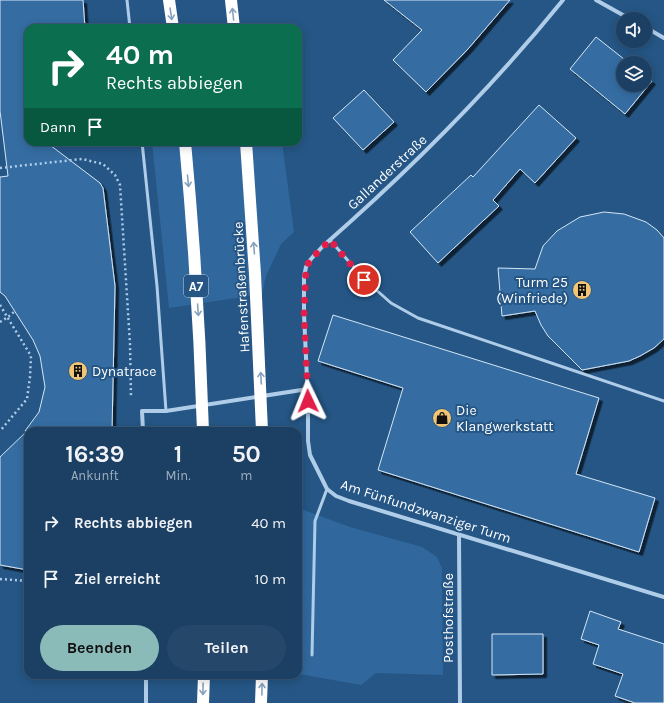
<!DOCTYPE html>
<html lang="de">
<meta charset="utf-8">
<style>
body{margin:0;font-family:Karla,sans-serif;background:#25476a;color:#f1f3f6;height:100vh;display:flex;flex-direction:column;font-size:15px;white-space:nowrap}
*{box-sizing:border-box;margin:0}
p{font-size:13px;color:#a0afbf}
.icon{flex:none;width:22px;height:22px;fill:none;stroke:currentColor;stroke-width:2;stroke-linecap:round;stroke-linejoin:round}
.map{position:relative;flex:1;overflow:hidden}
.side{position:absolute;left:24px;top:427px;width:278px;height:252px;display:flex;flex-direction:column;background:#1c4064;border-radius:12px;box-shadow:0 2px 10px #0003,0 0 0 1px #3a5978}
.side>*{flex:none}
.top-card{position:absolute;left:24px;top:24px;width:278px;height:122px;border-radius:12px;box-shadow:0 2px 10px #0003,0 0 0 1px #3a5978;background:#0b6e4f;color:#fff;overflow:hidden}
.fabs{position:absolute;left:616px;top:12px;display:grid;gap:8px}
.fabs a{display:grid;place-items:center;width:36px;height:36px;border-radius:50%;background:#1c4064;box-shadow:0 2px 10px #0003,0 0 0 1px #3a5978;font-size:20px}
.pin{position:absolute;display:grid;place-items:center;width:34px;height:34px;color:#fff;margin:-17px;border:2px solid #fff;border-radius:50%;box-shadow:0 1px 4px #0007}
.me{position:absolute;width:44px;margin:-22px;rotate:358deg;stroke-linejoin:round;filter:drop-shadow(0 0 3px #0008)}
.turn{display:flex;align-items:center;gap:14px;height:84px;padding:0 16px;font-size:18px}
.turn .icon{width:52px;height:52px;stroke-width:2.5}
.turn b{display:block;font-size:28px;line-height:34px}
.then{display:flex;align-items:center;height:38px;padding:0 16px;background:#0003;gap:8px;font-size:15px}
.eta{display:flex;justify-content:space-evenly;align-items:center;height:68px;text-align:center}
.eta b{font-size:24px;font-weight:700;line-height:28px}
.cta{display:flex;gap:8px;margin-top:auto;padding:8px 16px}
.cta a{flex:1;height:46px;border-radius:24px;background:#8bbbb9;color:#111;font-size:16px;font-weight:700;line-height:46px;text-align:center}
.cta a+a{background:#25476a;color:#f1f3f6}
ul{padding:0;list-style:none}
li{display:flex;align-items:center;gap:12px;height:56px;padding:0 16px}
li div{flex:1}
li b{display:block;font-size:15px}
li em{font-style:normal}
.map>svg:first-child{display:block}
.green{fill:#30689d}
.building{fill:#366da2;stroke:#d3e6f6;filter:url(#shadow)}
.lines{fill:none;stroke-linecap:round;stroke-linejoin:round}
.path{stroke:#afcde8;stroke-width:2.5;stroke-dasharray:2 3;stroke-linecap:butt}
.lane{stroke:#afcde8;stroke-width:3}
.street{stroke:#afcde8;stroke-width:4}
.highway{stroke:#fff;stroke-width:12}
.highway-bridge{stroke:#fff;stroke-width:12}
.oneway{stroke:#87a2bc}
.route{stroke:#e11d48;stroke-width:7;stroke-dasharray:0 12.6}
.labels{text-anchor:middle;stroke-width:4;stroke-linejoin:round;paint-order:stroke}
.shield{fill:#255685;stroke:#beccda;stroke-width:1}
.shield-label{font-size:13px;font-weight:bold;fill:#fff}
.street-label{font-size:14px;fill:#fff;stroke:#255685}
.poi-label{font-size:14px;fill:#fff;stroke:#255685;text-anchor:start}
</style>
<div class="map">
<svg width="664" height="703" viewBox="0 0 664 703">
<defs>
<filter id="shadow"><feDropShadow dx="3.5" dy="3.5" stdDeviation="0" flood-color="#0009"/></filter>
</defs>
<rect width="100%" height="100%" fill="#255685"/>
<g class="green">
<polygon points="152,142 282,142 294,232 281,244 266,276 262,294 169,308"/>
<polygon points="301,509 350,527 422,547 437,557 442,568 443,675 376,673 361,685 299,674"/>
</g>
<g class="building">
<polygon points="0,0 83,0 85,28 28,28 28,142 46,142 100,183 103,188 115,286 112,431 28,431 28,570 0,565 0,457 27,431 25,431 39,412 45,387 40,356 33,340 5,296 0,292 0,177 8,176 0,111"/>
<polygon points="384,0 510,0 468,49 426,92 393,60 422,30"/>
<polygon points="596,37 629,63 623,63 623,85 645,85 645,76 652,81 625,114 570,69"/>
<polygon points="364,90 394,122 363,150 333,118"/>
<polygon points="539,105 576,138 535,183 520,169 493,200 499,206 438,263 410,232 471,175 473,177"/>
<polygon points="604,212 624,214 646,222 657,230 664,238 664,339 654,348 640,356 629,361 582,370 548,336 541,325 535,311 502,316 498,268 535,269 543,246 557,231 580,217"/>
<polygon points="333,315 599,398 576,474 655,498 639,552 378,470 403,388 318,361"/>
<polygon points="590,611 621,622 618,629 664,644 664,703 635,703 615,696 623,674 593,664 599,645 581,639"/>
<polygon points="492,634 543,634 543,674 492,675"/>
</g>
<g class="lines">
<g class="path">
<polyline points="0,168 82,159 103,164 115,175 120,185 130,344 131,398"/>
<polyline points="0,305 31,356 30,377 27,399 0,431"/>
<polyline points="0,322 8,317 15,311"/>
<polyline points="0,579 28,581"/>
</g>
<g class="lane">
<polyline points="127,0 130,28"/>
<polyline points="142,142 157,286 166,411"/>
<polyline points="330,240 365,280 391,303 418,318 664,401"/>
<polyline points="312,655 315,521 327,489"/>
</g>
<g class="street">
<path d="M563,0C491,89 410,170 323,246L311,259L306,267L304,277V314L308,401V441L310,455L327,489L336,496L349,501L664,597"/>
<polyline points="596,0 630,19"/>
<polyline points="645,27 664,38"/>
<polyline points="143,431 142,411 166,411 308,389"/>
<polyline points="459,534 460,703"/>
<polyline points="146,675 146,703"/>
</g>
<g class="highway">
<polyline points="169,0 173,28"/>
<polyline points="231,0 234,28"/>
<polyline points="203,703 204,675"/>
<polyline points="261,703 262,675"/>
</g>
<g class="highway-bridge">
<path d="M185,142C194,238 200,334 203,431"/>
<polyline points="246,142 255,274 262,431"/>
</g>
</g>
<defs><path id="oneway-shaft" d="M-6 0H5M1.5-3L5.5 0L1.5 3" fill="none" stroke-width="1.6" stroke-linecap="round" stroke-linejoin="round"/></defs>
<g class="oneway">
<use href="#oneway-shaft" transform="translate(171 14) rotate(81)"/>
<use href="#oneway-shaft" transform="translate(233 14) rotate(-96)"/>
<use href="#oneway-shaft" transform="translate(188 181) rotate(85)"/>
<use href="#oneway-shaft" transform="translate(254 248) rotate(-94)"/>
<use href="#oneway-shaft" transform="translate(198 310) rotate(86)"/>
<use href="#oneway-shaft" transform="translate(261 378) rotate(-93)"/>
<use href="#oneway-shaft" transform="translate(203 689) rotate(91)"/>
<use href="#oneway-shaft" transform="translate(262 689) rotate(-89)"/>
</g>
<g class="lines">
<polyline class="route" points="308,401 304,314 306,267 311,259 330,240 364,280"/>
</g>
<defs>
<g id="building-disc" transform="scale(1)"><circle r="9.5" fill="#f2c574" stroke="#255685"/><path d="M-4-6H4V6H1V3H-1V6H-4ZM-2.5-4.3h1.7v1.8h-1.7ZM.8-4.3h1.7v1.8H.8ZM-2.5-1h1.7V.8h-1.7ZM.8-1h1.7V.8H.8Z" fill="#111"/></g>
<g id="shop-disc" transform="scale(1)"><circle r="9.5" fill="#f2c574" stroke="#255685"/><path d="M-5-2.5h2.3a2.7 3.5 0 0 1 5.4 0H5L5.5 6h-11ZM-1.5-2.5h3a1.5 2.3 0 0 0-3 0Z" fill="#111"/></g>
</defs>
<g fill-rule="evenodd">
<use href="#building-disc" x="582" y="290"/>
<use href="#building-disc" x="78" y="371"/>
<use href="#shop-disc" x="442" y="418"/>
</g>
<g class="labels">
<rect class="shield" x="184" y="275" width="24" height="22" rx="3"/>
<g class="shield-label">
<text x="196" y="291">A7</text>
</g>
<g class="street-label">
<text transform="translate(387 172) rotate(-43)" y="5">Gallanderstraße</text>
<text transform="translate(241 287) rotate(-93)" y="5">Hafenstraßenbrücke</text>
<text transform="translate(426 511) rotate(18)" y="5">Am Fünfundzwanziger Turm</text>
<text transform="translate(448 618) rotate(-90)" y="5">Posthofstraße</text>
</g>
<g class="poi-label">
<text x="568" y="287" text-anchor="end">Turm 25<tspan x="568" dy="16">(Winfriede)</tspan></text>
<text x="92" y="376">Dynatrace</text>
<text x="456" y="415">Die<tspan x="456" dy="16">Klangwerkstatt</tspan></text>
</g>
</g>
</svg>
<div class="fabs">
<a><svg class="icon" aria-label="sound" viewBox="0 0 24 24"><path d="M4 9h4l5-4v14l-5-4H4zM17 9q2 3 0 6"/></svg></a>
<a><svg class="icon" aria-label="layers" viewBox="0 0 24 24"><path d="M12 4l9 5-9 5-9-5zM3 14l9 5 9-5"/></svg></a>
</div>
<div class="pin" style="left:364px;top:280px;background:#d93025"><svg class="icon" aria-label="arrive" viewBox="0 0 24 24"><path d="M6 21V4h12l-3 4 3 4H6"/></svg></div>
<svg class="me" style="left:308px;top:401px" viewBox="-20 -20 40 40"><path d="M0-17L14 15 0 8-14 15z" fill="#e11d48" stroke="#fff" stroke-width="4"/></svg>
<div class="top-card">
<div class="turn"><svg class="icon" aria-label="right" viewBox="0 0 24 24"><path d="M7 20v-9h11M14 6l5 5-5 5"/></svg><div><b>40 m</b>Rechts abbiegen</div></div>
<div class="then">Dann<svg class="icon" aria-label="arrive" viewBox="0 0 24 24"><path d="M6 21V4h12l-3 4 3 4H6"/></svg></div>
</div>
<section class="side">
<div class="eta">
<div><b>16:39</b><p>Ankunft</p></div>
<div><b>1</b><p>Min.</p></div>
<div><b>50</b><p>m</p></div>
</div>
<ul>
<li><svg class="icon" aria-label="right" viewBox="0 0 24 24"><path d="M7 20v-9h11M14 6l5 5-5 5"/></svg><div><b>Rechts abbiegen</b></div><em>40 m</em></li>
<li><svg class="icon" aria-label="arrive" viewBox="0 0 24 24"><path d="M6 21V4h12l-3 4 3 4H6"/></svg><div><b>Ziel erreicht</b></div><em>10 m</em></li>
</ul>
<div class="cta"><a>Beenden</a><a>Teilen</a></div>
</section>
</div>
